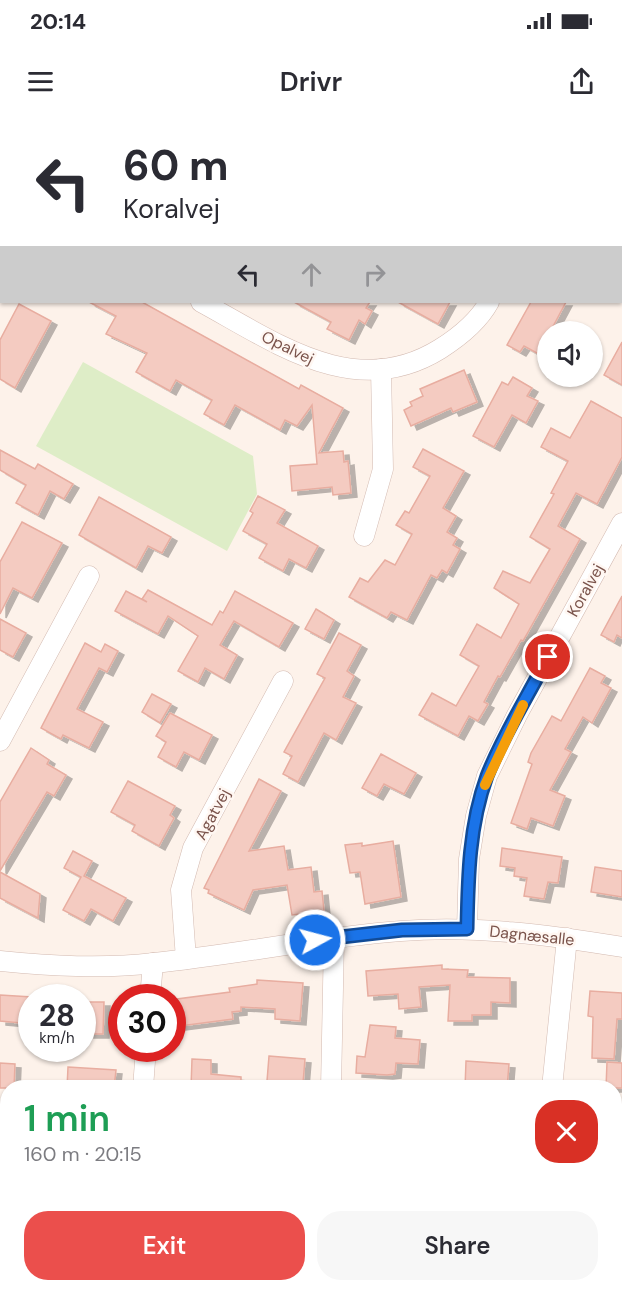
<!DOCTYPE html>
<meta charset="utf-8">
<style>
body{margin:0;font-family:"DM Sans",sans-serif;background:#f7f7f7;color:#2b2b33;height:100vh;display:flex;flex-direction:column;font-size:22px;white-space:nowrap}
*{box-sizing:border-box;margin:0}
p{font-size:20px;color:#7c7c81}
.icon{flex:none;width:33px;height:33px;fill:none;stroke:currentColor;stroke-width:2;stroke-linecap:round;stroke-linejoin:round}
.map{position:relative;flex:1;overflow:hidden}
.sheet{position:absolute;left:0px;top:960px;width:622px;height:212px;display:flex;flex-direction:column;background:#fff;border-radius:24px 24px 0 0;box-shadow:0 2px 4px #0004}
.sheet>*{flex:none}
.hud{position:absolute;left:0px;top:0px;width:622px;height:183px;box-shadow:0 2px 4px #0004;background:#fff;color:#2b2b33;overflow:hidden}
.controls{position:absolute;left:537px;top:201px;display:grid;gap:12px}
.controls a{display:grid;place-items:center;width:66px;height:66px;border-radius:50%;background:#fff;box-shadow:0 2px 4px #0004;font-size:30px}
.speed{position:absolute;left:18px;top:864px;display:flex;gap:12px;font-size:30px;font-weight:700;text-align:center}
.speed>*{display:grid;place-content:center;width:78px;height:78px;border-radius:50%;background:#fff;box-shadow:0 2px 4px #0004;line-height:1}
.speed small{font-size:15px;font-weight:400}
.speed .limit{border:9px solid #d22;background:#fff;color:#111}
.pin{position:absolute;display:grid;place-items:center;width:51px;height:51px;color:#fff;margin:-26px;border:3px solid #fff;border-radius:50%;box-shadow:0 2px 6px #0007}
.me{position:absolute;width:66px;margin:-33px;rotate:83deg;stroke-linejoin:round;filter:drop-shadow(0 0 4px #0008)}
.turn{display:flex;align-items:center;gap:21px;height:126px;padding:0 24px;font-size:27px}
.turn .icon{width:78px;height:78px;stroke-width:2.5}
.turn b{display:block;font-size:42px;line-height:51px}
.lanes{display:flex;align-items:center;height:57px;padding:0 24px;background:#0003;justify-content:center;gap:30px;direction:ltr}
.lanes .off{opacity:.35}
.round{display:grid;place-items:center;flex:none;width:63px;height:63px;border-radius:24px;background:#f7f7f7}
.summary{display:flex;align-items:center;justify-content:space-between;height:102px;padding:0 24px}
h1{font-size:36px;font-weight:600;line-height:45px;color:#1e9e55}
.primary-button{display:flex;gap:12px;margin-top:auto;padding:12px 24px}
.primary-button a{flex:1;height:69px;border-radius:24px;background:#eb4f4c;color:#fff;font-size:24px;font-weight:600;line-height:69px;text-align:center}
.primary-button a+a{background:#f7f7f7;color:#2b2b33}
.status{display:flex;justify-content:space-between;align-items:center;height:42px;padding:0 30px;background:#fff;direction:ltr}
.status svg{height:16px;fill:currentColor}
header{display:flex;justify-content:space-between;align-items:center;height:78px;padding:0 24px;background:#fff;font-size:27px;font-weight:600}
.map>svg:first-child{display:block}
.green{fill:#deedc7}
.building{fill:#f4cbc1;stroke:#e8ada0;stroke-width:1.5;filter:url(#shadow)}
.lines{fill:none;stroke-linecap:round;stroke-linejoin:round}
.minor-casing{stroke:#d3bab1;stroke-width:21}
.minor{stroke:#fff;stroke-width:20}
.route-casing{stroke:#114b97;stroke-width:15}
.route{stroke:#1a73e8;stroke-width:10}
.slow{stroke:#f59e0b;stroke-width:10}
.labels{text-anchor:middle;stroke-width:5;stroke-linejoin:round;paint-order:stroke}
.street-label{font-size:16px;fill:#7a534b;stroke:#fff7f2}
</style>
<div class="status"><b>20:14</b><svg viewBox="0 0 49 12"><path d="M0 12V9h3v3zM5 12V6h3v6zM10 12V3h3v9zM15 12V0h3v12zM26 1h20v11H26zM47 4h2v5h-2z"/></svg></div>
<header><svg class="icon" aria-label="menu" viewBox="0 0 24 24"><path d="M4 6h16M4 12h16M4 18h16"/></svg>Drivr<svg class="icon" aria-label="share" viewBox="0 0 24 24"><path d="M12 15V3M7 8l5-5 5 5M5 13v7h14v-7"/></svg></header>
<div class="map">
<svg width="622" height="1171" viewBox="0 0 622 1171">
<defs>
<filter id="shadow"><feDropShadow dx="6" dy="4" stdDeviation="0" flood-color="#0004"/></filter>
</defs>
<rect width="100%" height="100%" fill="#fdf2ea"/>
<polygon class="green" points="83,242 253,336 257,374 227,431 36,326"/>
<g class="building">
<polygon points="89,182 142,182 299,269 301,265 343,288 319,333 343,331 344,342 348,341 351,373 333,375 332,367 292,371 290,346 317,344 312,285 297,306 285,300 280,310 235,285 224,305 204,294 212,280 176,260 170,271 136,252 147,233 106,214 116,196"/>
<polygon points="294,182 370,182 366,188 372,191 365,204 359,200 349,220 327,209 331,202"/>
<polygon points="398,182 450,182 438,204"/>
<polygon points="531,182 566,182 550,212 548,212 548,239 524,226 520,232 507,225"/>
<polygon points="19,184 51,201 15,268 0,259 0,220"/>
<polygon points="622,222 622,265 604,255"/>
<polygon points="464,250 477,282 453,292 451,288 411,306 404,290 412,286 410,282 423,276 420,269"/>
<polygon points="513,257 532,268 527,276 538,281 526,303 512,295 494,327 473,316 502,262 508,265"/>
<polygon points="591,281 622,298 622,337 597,384 576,373 558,406 580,419 523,521 521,520 500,557 498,556 484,582 488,584 478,601 469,596 458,616 419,595 432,573 456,586 479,546 460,535 477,504 501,518 519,484 494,468 503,451 530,463 550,429 530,417 554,374 551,373 568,341 541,327 551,308 570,318"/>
<polygon points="423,329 464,351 443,388 456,396 447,412 457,418 453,425 460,429 447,453 442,450 437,458 431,455 407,500 391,492 387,498 349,477 360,458 368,462 385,440 395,445 412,414 396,405 405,391 409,393 430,356 413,347"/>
<polygon points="0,330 35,349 38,344 73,364 64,379 50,371 38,395 16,383 26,365 0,350"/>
<polygon points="258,376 285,390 277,403 318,426 306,448 289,439 283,451 259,438 267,424 243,411 253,393 250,391"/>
<polygon points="99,377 171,417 162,433 148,426 136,448 79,415"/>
<polygon points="22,402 62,423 32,478 13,468 0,494 0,442"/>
<polygon points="148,470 212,505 220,491 223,493 235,471 293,503 279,527 234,501 220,525 237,535 224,559 205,548 198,562 178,551 198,516 168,496 158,514 115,491 126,471 147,482 142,479"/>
<polygon points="622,476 622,518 617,515 614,522 601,515"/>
<polygon points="316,489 334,500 324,519 305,509"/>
<polygon points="0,499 26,513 13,537 0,530"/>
<polygon points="339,513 361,525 347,551 354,556 343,577 356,583 336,620 324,613 298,662 283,654 292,636 284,632 325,558 317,554"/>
<polygon points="85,523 101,532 105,524 118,531 107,552 99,548 77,589 103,602 89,628 63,615 61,619 41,608"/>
<polygon points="590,548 605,556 601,563 611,568 592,603 583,597 565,629 571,632 550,670 565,676 553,706 531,698 527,709 511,703 532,644 528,642 531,633 552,596 561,601"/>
<polygon points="152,574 171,584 160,603 142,592"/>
<polygon points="170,593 212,615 199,640 184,632 176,647 158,637 166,622 156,616"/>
<polygon points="31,628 49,640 47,644 66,655 54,676 47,672 0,751 0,682"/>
<polygon points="381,634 416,653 404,674 384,664 377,676 362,668"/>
<polygon points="259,659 281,671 249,731 284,726 288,750 311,747 314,772 322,771 324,791 292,795 287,765 253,770 244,790 208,773 209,770 204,768"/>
<polygon points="128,661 175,686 170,695 174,698 159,726 132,711 135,705 111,692"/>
<polygon points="393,721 401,777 365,784 360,752 350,753 345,725 362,723 362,726"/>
<polygon points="502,728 562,737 558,763 548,762 544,779 524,776 527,758 514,756 515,748 500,746"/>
<polygon points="73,731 92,741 84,756 126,778 113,801 91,789 84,801 63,790 81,757 64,748"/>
<polygon points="595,747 622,751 622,777 591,772"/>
<polygon points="0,752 40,774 38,798 0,778"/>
<polygon points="442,845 442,849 468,850 467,857 510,858 510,883 491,882 491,895 472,895 472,901 448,901 450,865 419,867 421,887 399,889 398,874 368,876 366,851"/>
<polygon points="257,860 303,863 300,901 275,899 275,889 241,887 241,891 232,892 233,899 180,906 177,879 230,872 229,868 257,864"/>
<polygon points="590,871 622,873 622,899 617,899 614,939 592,938 593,897 588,896"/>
<polygon points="0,875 32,877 32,904 0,901"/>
<polygon points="82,882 104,882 103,914 88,914 89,906 82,906"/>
<polygon points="370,905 396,907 395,918 420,920 418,944 396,943 395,954 387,955 356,953 357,936 365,937"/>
<polygon points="269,936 305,939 303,963 267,961"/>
<polygon points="192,939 211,940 211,954 241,957 241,968 191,968"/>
<polygon points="466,941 509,944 507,968 465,968"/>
<polygon points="607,942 622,943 622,968 606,968"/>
<polygon points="0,943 15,944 14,968 0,968"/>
<polygon points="68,947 116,950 114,968 67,968"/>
</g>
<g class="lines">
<g class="minor-casing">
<g id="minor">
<polyline points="86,2 87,0"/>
<polyline points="587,2 588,0"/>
<polyline points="0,155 2,153"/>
<path d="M201,182C275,222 355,282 440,229C459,217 478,202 489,182"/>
<polyline points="364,416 383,349 381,249"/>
<polyline points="0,621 89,456"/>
<polyline points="467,809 469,739 476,696 487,656 517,595 622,403"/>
<polyline points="186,839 181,770 193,728 283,561"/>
<path d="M0,841C51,846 102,849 154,843C236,835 318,817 401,811C475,805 549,815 622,827"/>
<polyline points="150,878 153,843"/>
<polyline points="143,968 146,928"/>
<polyline points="331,968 334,818"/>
<polyline points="552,968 567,818"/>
<polyline points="615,1088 622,1089"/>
<polyline points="0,1136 8,1136"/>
<polyline points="309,1164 336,1171"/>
<polyline points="542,1164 622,1169"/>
<polyline points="525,1171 526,1164"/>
</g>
</g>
<use href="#minor" class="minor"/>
</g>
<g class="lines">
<g class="route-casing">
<path id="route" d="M315,820L402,810L467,809C468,758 469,705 487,656C503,615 528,576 548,537"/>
</g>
<use href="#route" class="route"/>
<polyline class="slow" points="485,665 523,585"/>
</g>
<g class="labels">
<g class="street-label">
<text transform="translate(288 227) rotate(26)" y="6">Opalvej</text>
<text transform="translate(585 470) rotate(-61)" y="6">Koralvej</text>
<text transform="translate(212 694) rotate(-62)" y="6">Agatvej</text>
<text transform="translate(532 815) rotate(6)" y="6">Dagnæsalle</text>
</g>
</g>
</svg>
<div class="controls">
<a><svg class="icon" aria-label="sound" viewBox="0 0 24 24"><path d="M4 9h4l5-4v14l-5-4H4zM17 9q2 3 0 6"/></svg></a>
</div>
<div class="speed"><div>28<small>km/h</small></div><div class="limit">30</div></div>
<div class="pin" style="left:548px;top:537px;background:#d93025"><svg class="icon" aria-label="arrive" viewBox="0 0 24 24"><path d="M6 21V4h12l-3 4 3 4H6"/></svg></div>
<svg class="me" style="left:315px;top:820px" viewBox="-20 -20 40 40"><circle r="17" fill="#1a73e8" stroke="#fff" stroke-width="3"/><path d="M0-11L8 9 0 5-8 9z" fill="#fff"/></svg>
<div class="hud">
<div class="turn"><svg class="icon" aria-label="left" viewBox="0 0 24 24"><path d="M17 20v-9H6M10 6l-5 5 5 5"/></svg><div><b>60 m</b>Koralvej</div></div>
<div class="lanes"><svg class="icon" aria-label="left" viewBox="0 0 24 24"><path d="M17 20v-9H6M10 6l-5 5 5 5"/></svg><svg class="icon off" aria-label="ahead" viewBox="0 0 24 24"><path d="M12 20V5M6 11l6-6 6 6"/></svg><svg class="icon off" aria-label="right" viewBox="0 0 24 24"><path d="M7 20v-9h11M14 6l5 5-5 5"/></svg></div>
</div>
<section class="sheet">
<div class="summary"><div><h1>1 min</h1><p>160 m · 20:15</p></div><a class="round" style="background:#d93025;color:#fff"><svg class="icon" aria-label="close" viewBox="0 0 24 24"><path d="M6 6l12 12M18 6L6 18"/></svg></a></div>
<div class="primary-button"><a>Exit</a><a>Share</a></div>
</section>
</div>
